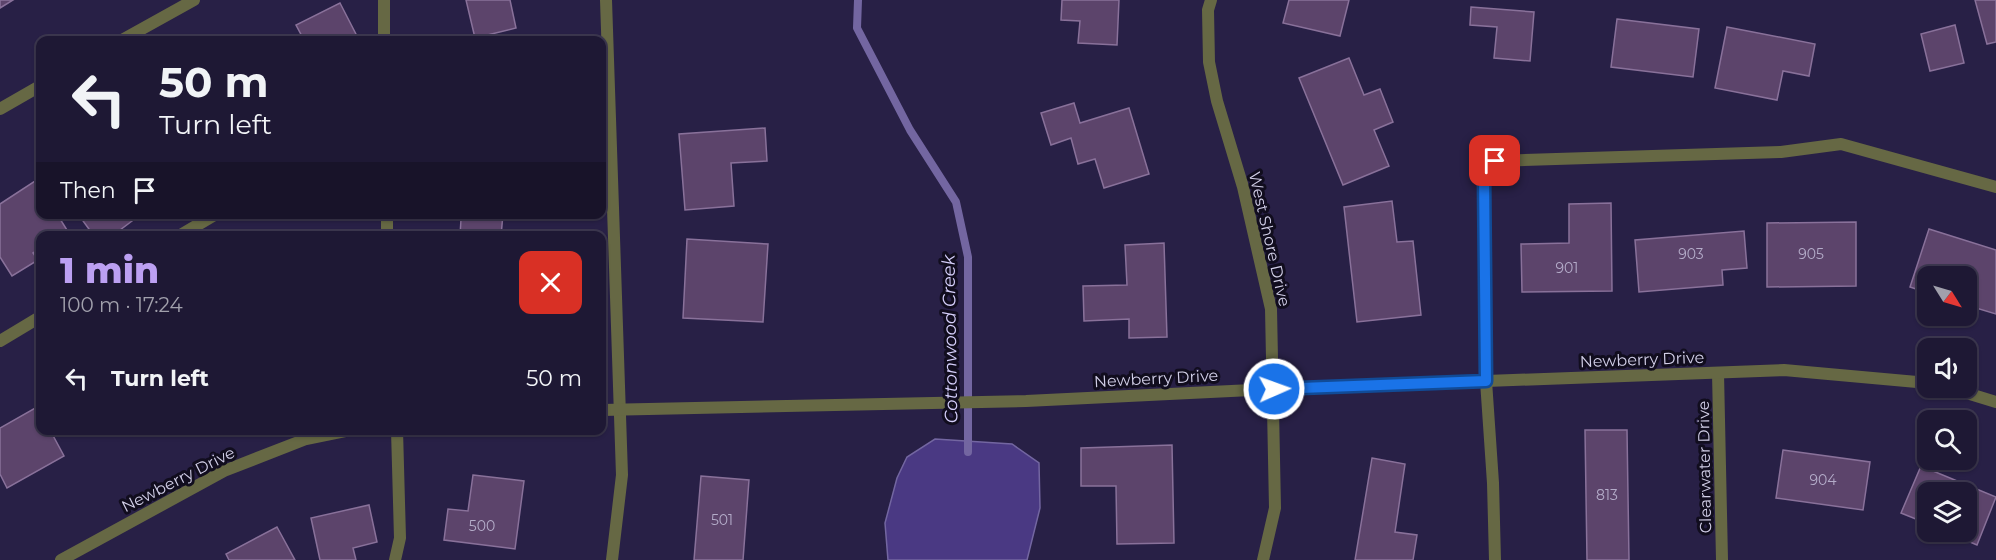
<!DOCTYPE html>
<meta charset="utf-8">
<style>
body{margin:0;font-family:Montserrat,sans-serif;background:#26213c;color:#f1f3f6;height:100vh;display:flex;flex-direction:column;font-size:22px;white-space:nowrap}
*{box-sizing:border-box;margin:0}
p{font-size:20px;color:#a1a0ac}
.icon{flex:none;width:33px;height:33px;fill:none;stroke:currentColor;stroke-width:2;stroke-linecap:round;stroke-linejoin:round}
.map{position:relative;flex:1;overflow:hidden}
.panel{position:absolute;left:36px;top:231px;width:570px;height:204px;display:flex;flex-direction:column;background:#1e1834;border-radius:12px;box-shadow:0 2px 4px #0004,0 0 0 2px #3c374f}
.panel>*{flex:none}
.hud{position:absolute;left:36px;top:36px;width:570px;height:183px;border-radius:12px;box-shadow:0 2px 4px #0004,0 0 0 2px #3c374f;background:#1e1834;color:#f1f3f6;overflow:hidden}
.needle{width:39px;rotate:127deg}
.controls{position:absolute;left:1917px;top:266px;display:grid;gap:12px}
.controls a{display:grid;place-items:center;width:60px;height:60px;border-radius:12px;background:#1e1834;box-shadow:0 2px 4px #0004,0 0 0 2px #3c374f;font-size:30px}
.pin{position:absolute;display:grid;place-items:center;width:51px;height:51px;color:#fff;margin:-26px;border-radius:12px;box-shadow:0 3px 9px #0006}
.me{position:absolute;width:66px;margin:-33px;rotate:88deg;stroke-linejoin:round;filter:drop-shadow(0 0 4px #0008)}
.turn{display:flex;align-items:center;gap:21px;height:126px;padding:0 24px;font-size:27px}
.turn .icon{width:78px;height:78px;stroke-width:2.5}
.turn b{display:block;font-size:42px;line-height:51px}
.then{display:flex;align-items:center;height:57px;padding:0 24px;background:#0003;gap:12px;font-size:22px}
.round{display:grid;place-items:center;flex:none;width:63px;height:63px;border-radius:12px;background:#26213c}
.summary{display:flex;align-items:center;justify-content:space-between;height:102px;padding:0 24px}
h1{font-size:36px;font-weight:800;line-height:45px;color:#bca0f2}
ul{padding:0;list-style:none}
li{display:flex;align-items:center;gap:18px;height:90px;padding:0 24px}
li div{flex:1}
li b{display:block;font-size:22px}
li em{font-style:normal}
.map>svg:first-child{display:block}
.water{fill:#4a3983;stroke:#7366a1;stroke-width:1.5}
.lines{fill:none;stroke-linecap:round;stroke-linejoin:round}
.stream{stroke:#7366a1;stroke-width:8}
.building{fill:#5c446b;stroke:#89719a;stroke-width:1.5}
.lane{stroke:#666844;stroke-width:12}
.street{stroke:#666844;stroke-width:12}
.route-casing{stroke:#114b97;stroke-width:15}
.route{stroke:#1a73e8;stroke-width:10}
.labels{text-anchor:middle;stroke-width:6;stroke-linejoin:round;paint-order:stroke}
.number-label{font-size:14px;fill:#b4acc9}
.street-label{font-size:16px;fill:#d2cfe8;stroke:#110d1e}
.water-label{font-size:18px;font-style:italic;fill:#d5cffb;stroke:#110d1e}
</style>
<div class="map">
<svg width="1996" height="560" viewBox="0 0 1996 560">
<rect width="100%" height="100%" fill="#282046"/>
<polygon class="water" points="935,439 1012,444 1039,463 1040,508 1027,560 888,560 885,523 897,478 907,457"/>
<g class="lines">
<polyline class="stream" points="858,0 857,28 910,130 956,202 968,257 968,452"/>
</g>
<g class="building">
<polygon points="0,0 13,0 0,8"/>
<polygon points="466,0 510,0 516,28 475,38"/>
<polygon points="1062,0 1119,0 1117,45 1078,43 1080,21 1061,20"/>
<polygon points="1289,0 1349,0 1340,36 1283,23"/>
<polygon points="1975,0 1996,0 1996,42 1987,44"/>
<polygon points="340,3 359,40 304,40 296,25"/>
<polygon points="1471,7 1534,12 1530,61 1494,58 1497,27 1470,25"/>
<polygon points="1617,19 1699,29 1693,77 1611,67"/>
<polygon points="1955,25 1964,63 1930,71 1921,34"/>
<polygon points="1727,27 1815,44 1809,76 1783,71 1777,100 1715,88"/>
<polygon points="1349,58 1364,95 1380,89 1393,122 1374,130 1389,166 1343,185 1299,78"/>
<polygon points="1074,103 1080,123 1129,108 1149,174 1104,188 1095,159 1078,164 1071,138 1051,145 1041,113"/>
<polygon points="765,128 767,161 731,163 734,206 685,210 679,134"/>
<polygon points="35,181 40,189 40,214 57,214 67,230 58,236 40,236 40,248 33,253 38,260 12,276 0,257 0,204"/>
<polygon points="1392,201 1397,242 1413,241 1421,315 1357,322 1344,207"/>
<polygon points="1611,203 1612,291 1522,292 1521,244 1569,243 1569,204"/>
<polygon points="78,214 139,214 140,215 112,236 94,236"/>
<polygon points="447,214 503,214 501,236 460,236 461,219 446,218"/>
<polygon points="1856,222 1856,286 1767,287 1767,223"/>
<polygon points="1929,229 1996,250 1996,314 1966,305 1966,276 1928,276 1928,293 1910,287"/>
<polygon points="1744,231 1747,268 1722,270 1723,285 1639,292 1635,240"/>
<polygon points="687,239 768,244 763,322 683,318"/>
<polygon points="1164,243 1167,337 1129,338 1129,319 1084,321 1083,286 1127,285 1125,245"/>
<polygon points="37,407 40,413 40,430 50,430 64,456 7,488 0,474 0,428"/>
<polygon points="1585,430 1627,430 1629,560 1587,560"/>
<polygon points="1172,445 1174,543 1117,544 1116,486 1081,486 1081,448"/>
<polygon points="1783,450 1870,462 1863,510 1776,498"/>
<polygon points="1372,458 1405,464 1395,532 1417,535 1413,560 1355,560"/>
<polygon points="1921,466 1996,497 1977,545 1944,531 1966,531 1966,492 1928,492 1928,524 1901,513"/>
<polygon points="473,475 524,481 515,549 444,540 448,509 468,511"/>
<polygon points="701,476 749,480 743,560 694,560"/>
<polygon points="369,505 377,542 353,548 356,560 320,560 311,518"/>
<polygon points="277,527 295,560 229,560 226,554"/>
</g>
<g class="lines">
<g class="lane">
<polyline points="384,0 384,40"/>
<polyline points="387,214 387,236"/>
<polyline points="179,236 216,214"/>
<polyline points="0,341 40,317"/>
<polyline points="395,560 400,538 397,430"/>
<polyline points="1495,560 1493,483 1486,381 1484,175 1495,161 1781,152 1841,144 1996,187"/>
</g>
<g class="street">
<polyline points="606,0 622,475 612,560"/>
<polyline points="1211,0 1208,10 1209,62 1217,101 1243,187 1271,309 1275,508 1263,560"/>
<polyline points="122,40 194,0"/>
<polyline points="0,109 40,86"/>
<polyline points="1718,373 1722,560"/>
<polyline points="1947,387 1996,402"/>
<polyline points="602,410 1026,401 1274,389 1784,370 1928,383"/>
<polyline points="61,560 224,471 306,439 350,430"/>
</g>
</g>
<g class="lines">
<g class="route-casing">
<polyline id="route" points="1274,389 1486,381 1484,175 1495,161"/>
</g>
<use href="#route" class="route"/>
</g>
<g class="labels">
<g class="number-label">
<text x="1691" y="259">903</text>
<text x="1811" y="259">905</text>
<text x="1567" y="273">901</text>
<text x="1823" y="485">904</text>
<text x="1607" y="500">813</text>
<text x="722" y="525">501</text>
<text x="482" y="531">500</text>
</g>
<g class="street-label">
<text transform="translate(1270 239) rotate(77)" y="6">West Shore Drive</text>
<text transform="translate(1642 359) rotate(-2)" y="6">Newberry Drive</text>
<text transform="translate(1156 378) rotate(-3)" y="6">Newberry Drive</text>
<text transform="translate(1704 467) rotate(-91)" y="6">Clearwater Drive</text>
<text transform="translate(178 479) rotate(-27)" y="6">Newberry Drive</text>
</g>
<g class="water-label">
<text transform="translate(950 339) rotate(-91)" y="6">Cottonwood Creek</text>
</g>
</g>
</svg>
<div class="controls">
<a><svg class="needle" viewBox="-14 -14 28 28"><path d="M0-13l5 13h-10z" fill="#e53935"/><path d="M0 13l5-13h-10z" fill="#a1a0ac"/></svg></a>
<a><svg class="icon" aria-label="sound" viewBox="0 0 24 24"><path d="M4 9h4l5-4v14l-5-4H4zM17 9q2 3 0 6"/></svg></a>
<a><svg class="icon" aria-label="search" viewBox="0 0 24 24"><circle cx="10" cy="10" r="6"/><path d="M15 15l6 6"/></svg></a>
<a><svg class="icon" aria-label="layers" viewBox="0 0 24 24"><path d="M12 4l9 5-9 5-9-5zM3 14l9 5 9-5"/></svg></a>
</div>
<div class="pin" style="left:1495px;top:161px;background:#d93025"><svg class="icon" aria-label="arrive" viewBox="0 0 24 24"><path d="M6 21V4h12l-3 4 3 4H6"/></svg></div>
<svg class="me" style="left:1274px;top:389px" viewBox="-20 -20 40 40"><circle r="17" fill="#1a73e8" stroke="#fff" stroke-width="3"/><path d="M0-11L8 9 0 5-8 9z" fill="#fff"/></svg>
<div class="hud">
<div class="turn"><svg class="icon" aria-label="left" viewBox="0 0 24 24"><path d="M17 20v-9H6M10 6l-5 5 5 5"/></svg><div><b>50 m</b>Turn left</div></div>
<div class="then">Then<svg class="icon" aria-label="arrive" viewBox="0 0 24 24"><path d="M6 21V4h12l-3 4 3 4H6"/></svg></div>
</div>
<section class="panel">
<div class="summary"><div><h1>1 min</h1><p>100 m · 17:24</p></div><a class="round" style="background:#d93025;color:#fff"><svg class="icon" aria-label="close" viewBox="0 0 24 24"><path d="M6 6l12 12M18 6L6 18"/></svg></a></div>
<ul>
<li><svg class="icon" aria-label="left" viewBox="0 0 24 24"><path d="M17 20v-9H6M10 6l-5 5 5 5"/></svg><div><b>Turn left</b></div><em>50 m</em></li>
</ul>
</section>
</div>
